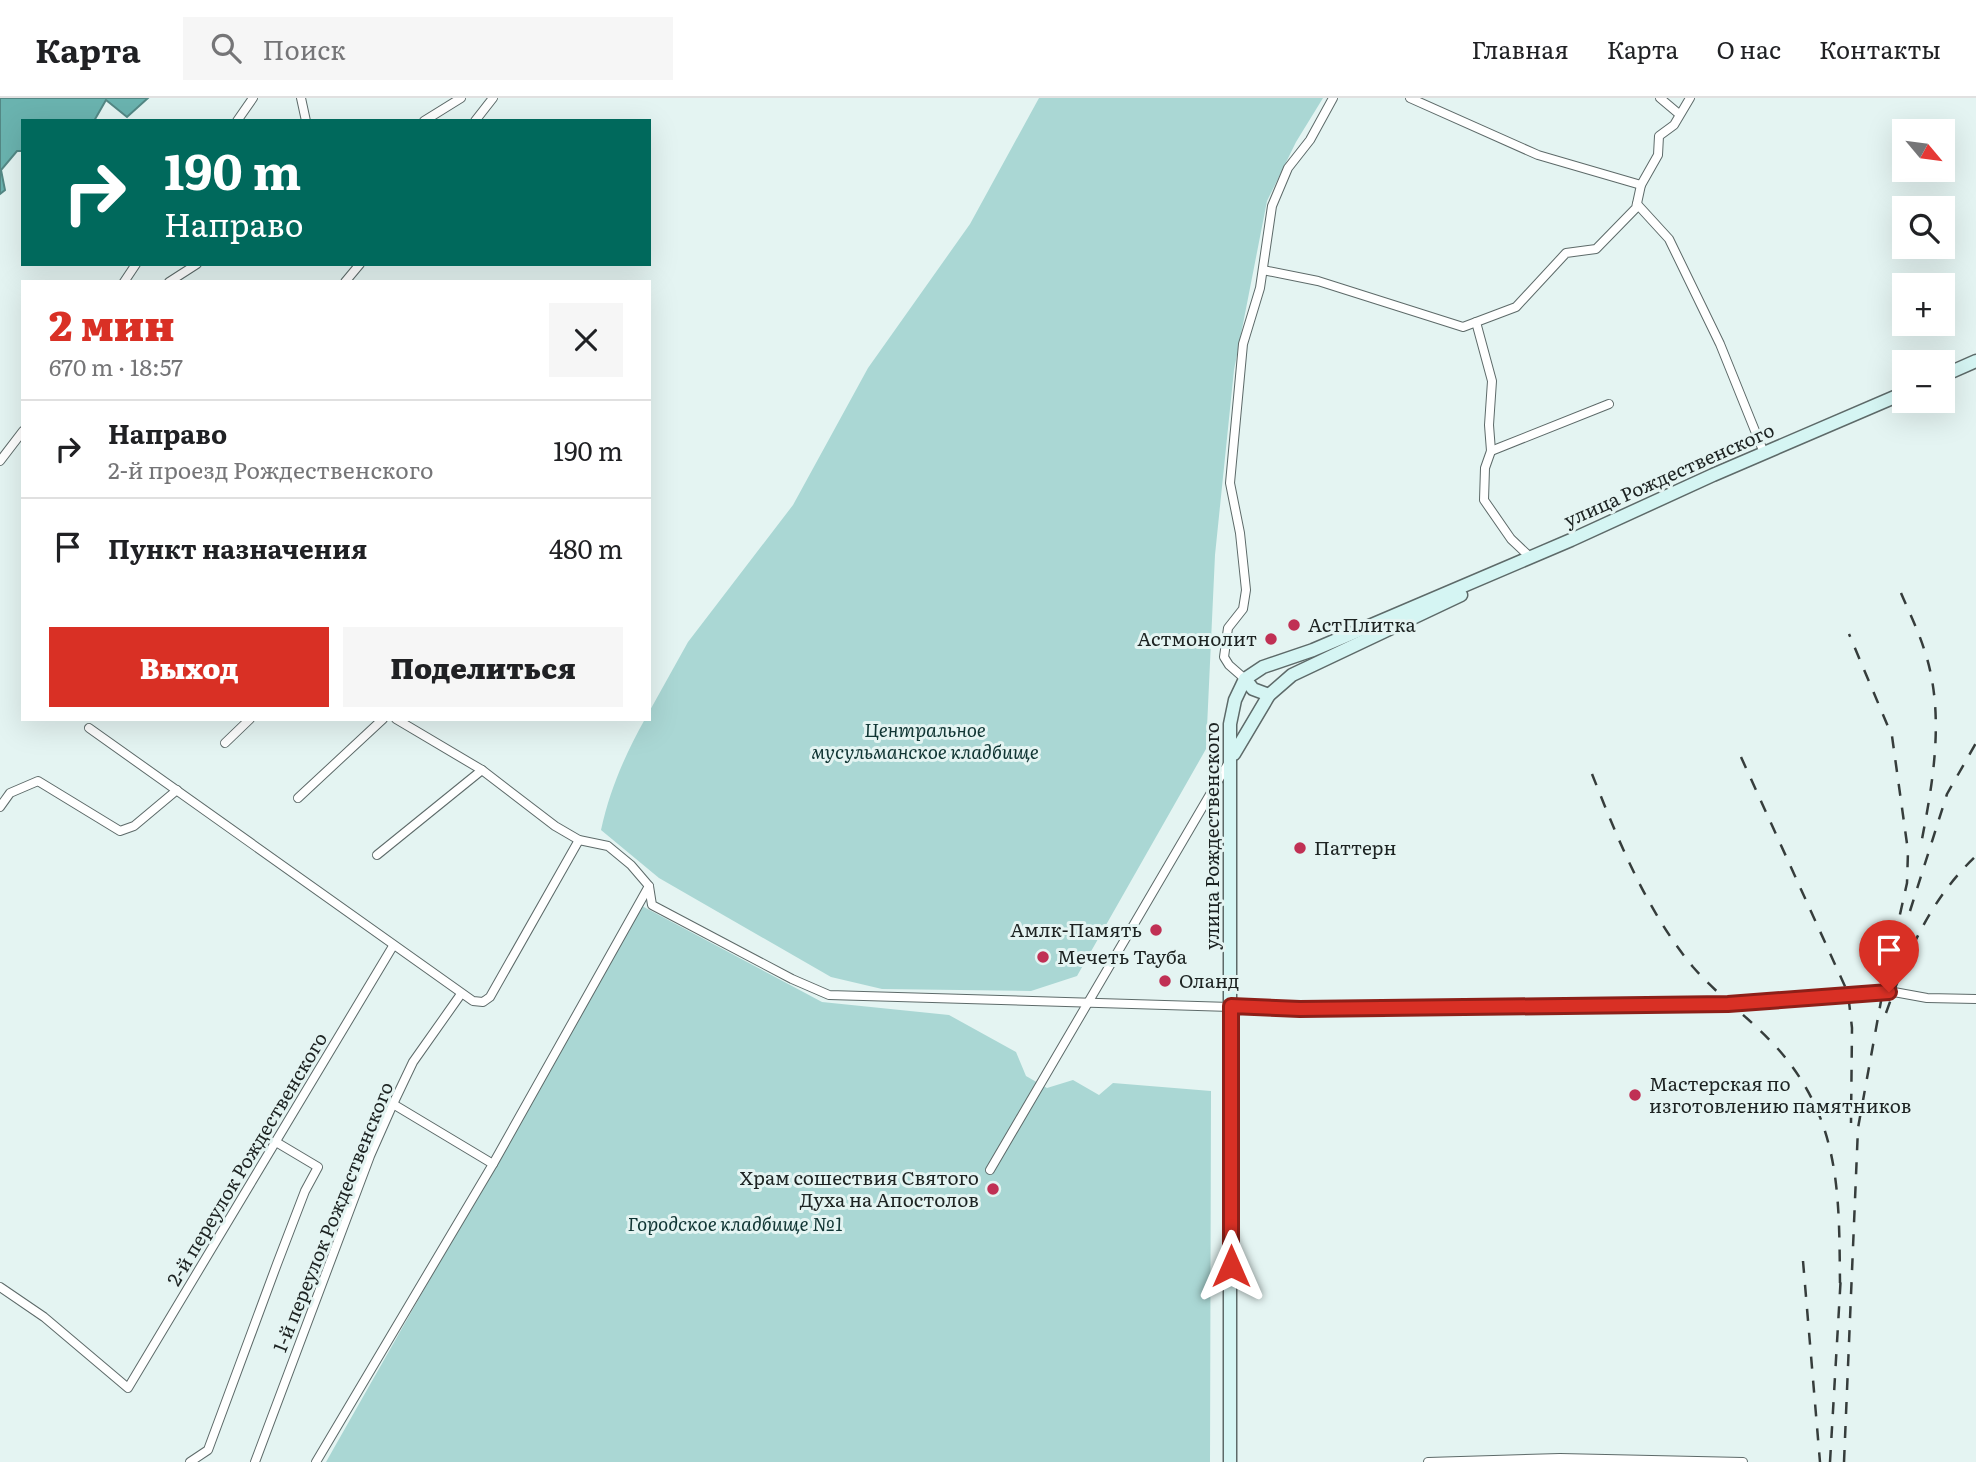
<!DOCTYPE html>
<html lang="ru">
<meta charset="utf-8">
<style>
body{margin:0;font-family:Literata,serif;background:#f6f6f6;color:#202124;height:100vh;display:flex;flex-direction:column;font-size:26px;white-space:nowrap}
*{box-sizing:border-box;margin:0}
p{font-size:23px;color:#757577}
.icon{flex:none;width:38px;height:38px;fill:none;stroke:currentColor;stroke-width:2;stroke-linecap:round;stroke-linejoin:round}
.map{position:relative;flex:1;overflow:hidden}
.sheet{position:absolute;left:21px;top:182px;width:630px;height:441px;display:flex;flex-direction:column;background:#fff;border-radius:0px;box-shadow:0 7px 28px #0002}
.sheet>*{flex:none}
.guide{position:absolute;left:21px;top:21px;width:630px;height:147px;border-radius:0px;box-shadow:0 7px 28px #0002;background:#00695c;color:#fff;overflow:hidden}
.needle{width:46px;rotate:119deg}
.controls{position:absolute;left:1892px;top:21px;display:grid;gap:14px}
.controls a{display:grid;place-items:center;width:63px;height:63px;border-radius:0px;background:#fff;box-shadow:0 7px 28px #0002;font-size:35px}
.pin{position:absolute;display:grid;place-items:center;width:60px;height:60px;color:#fff;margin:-72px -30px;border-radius:50% 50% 50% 0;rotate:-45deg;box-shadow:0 0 7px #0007}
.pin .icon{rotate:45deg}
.me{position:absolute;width:77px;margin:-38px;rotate:0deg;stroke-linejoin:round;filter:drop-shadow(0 0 5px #0008)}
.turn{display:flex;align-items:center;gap:24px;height:147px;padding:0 28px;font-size:32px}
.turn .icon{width:91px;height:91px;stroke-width:2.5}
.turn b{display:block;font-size:49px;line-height:60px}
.round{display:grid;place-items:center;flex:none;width:74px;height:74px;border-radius:0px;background:#f6f6f6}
.summary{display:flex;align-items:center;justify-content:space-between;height:119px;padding:0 28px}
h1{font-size:42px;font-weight:800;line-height:52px;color:#d93025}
.button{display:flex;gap:14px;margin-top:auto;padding:14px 28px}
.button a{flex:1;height:80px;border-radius:0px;background:#d93025;color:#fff;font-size:28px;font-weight:800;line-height:80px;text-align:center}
.button a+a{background:#f6f6f6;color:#202124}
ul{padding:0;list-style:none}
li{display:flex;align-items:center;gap:21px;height:98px;padding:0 28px;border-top:2px solid #e0e0e0}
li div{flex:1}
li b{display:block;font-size:26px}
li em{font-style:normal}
header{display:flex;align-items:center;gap:42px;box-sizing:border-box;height:98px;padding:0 35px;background:#fff;border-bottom:2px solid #e0e0e0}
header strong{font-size:33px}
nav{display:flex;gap:38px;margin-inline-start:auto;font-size:24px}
.search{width:490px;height:63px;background:#f6f6f6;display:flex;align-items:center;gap:18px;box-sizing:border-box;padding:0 24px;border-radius:0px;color:#757577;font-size:26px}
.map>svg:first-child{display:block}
.green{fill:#aad7d4}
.water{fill:#6ab3af;stroke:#538885;stroke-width:2}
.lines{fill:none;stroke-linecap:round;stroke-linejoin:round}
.street-casing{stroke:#5d6a69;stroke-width:10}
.secondary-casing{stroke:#5d6a69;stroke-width:15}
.street{stroke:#fff;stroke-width:8}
.secondary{stroke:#d5f5f3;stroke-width:12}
.rail{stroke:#363d3c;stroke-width:2.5;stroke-dasharray:12 12;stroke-linecap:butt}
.route-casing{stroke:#8d1f18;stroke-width:18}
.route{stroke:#d93025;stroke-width:12}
.poi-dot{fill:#c03054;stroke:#e4f4f2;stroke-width:2.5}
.labels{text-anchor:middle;stroke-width:6;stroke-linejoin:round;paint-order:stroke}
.street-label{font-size:19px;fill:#1d2322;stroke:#e4f4f2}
.poi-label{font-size:19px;fill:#1d2322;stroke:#e4f4f2;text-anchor:start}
.park-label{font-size:19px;font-style:italic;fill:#103533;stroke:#e4f4f2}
</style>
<header>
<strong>Карта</strong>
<div class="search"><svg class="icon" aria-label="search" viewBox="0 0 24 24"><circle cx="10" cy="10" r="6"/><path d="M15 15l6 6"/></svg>Поиск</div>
<nav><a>Главная</a><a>Карта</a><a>О нас</a><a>Контакты</a></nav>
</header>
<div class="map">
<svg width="1976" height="1364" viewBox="0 0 1976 1364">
<rect width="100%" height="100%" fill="#e4f4f2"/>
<g class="green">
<path d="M1039,0H1323L1296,44L1267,103L1234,272L1215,457L1206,651L1077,878L1031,893L882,891L831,879L659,780L601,732C610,691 625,657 645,621H649V614L688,544L793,407L868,270L970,126Z"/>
<polygon points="642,808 822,904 949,917 1016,954 1026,978 1047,990 1073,982 1099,997 1113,985 1211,993 1210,1364 326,1364"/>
</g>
<polygon class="water" points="0,0 148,0 127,19 106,2 94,23 23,23 23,53 17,53 1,72 5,92 0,96"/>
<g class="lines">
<g class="street-casing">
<g id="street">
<polyline points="301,0 306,23"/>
<polyline points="1410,0 1538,57 1641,87"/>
<polyline points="1660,0 1679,16"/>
<polyline points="237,23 253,0"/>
<polyline points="424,23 461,0"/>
<polyline points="475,23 493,0"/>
<polyline points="1637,106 1669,141 1720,246 1764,355"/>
<polyline points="1263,172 1318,183 1463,229 1516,209 1566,155 1596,151 1636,110 1641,87 1658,57 1659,38 1674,27 1690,0"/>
<polyline points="124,184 136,166"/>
<polyline points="169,184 197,166"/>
<polyline points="345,184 360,166"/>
<polyline points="1476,224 1492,283 1489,327 1491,353 1485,370 1484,402 1511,441 1530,459"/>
<polyline points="1491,353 1609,306"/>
<polyline points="0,363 23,333"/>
<polyline points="1245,581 1229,567 1224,559 1228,530 1243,511 1246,492 1240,435 1230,385 1243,246 1260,190 1272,108 1288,70 1310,42 1333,0"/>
<polyline points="396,621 482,672 555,728 579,742 608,748 631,767 649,788 652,807 792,881 829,897 1300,911 1728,906 1883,892 1927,900 1976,901"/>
<polyline points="89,630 473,903 483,904 490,899 579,742"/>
<polyline points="225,645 250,621"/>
<polyline points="298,700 383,621"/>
<polyline points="0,709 10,695 38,683 120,733 134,728 177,692"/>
<polyline points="377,757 482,672"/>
<polyline points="393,1006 493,1066"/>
<polyline points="990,1072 1229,664"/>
<polyline points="0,1189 44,1219 128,1290 393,848"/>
<polyline points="190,1364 208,1352 277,1166 305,1093 318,1069 276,1044"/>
<polyline points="255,1364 370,1058 393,1006 413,964 461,896"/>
<polyline points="316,1364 493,1066 649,788"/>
<polyline points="1428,1364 1560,1360 1743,1364"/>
</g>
</g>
<g class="secondary-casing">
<g id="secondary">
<polyline points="1942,278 1976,263"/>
<polyline points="1245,581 1253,591 1269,597"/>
<polyline points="1234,656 1269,597 1292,577 1461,497"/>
<polyline points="1230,1364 1230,626 1235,602 1245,581 1263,569 1313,552 1571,442 1713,377 1904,295"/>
</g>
</g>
<use href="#street" class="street"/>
<use href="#secondary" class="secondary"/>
<g class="rail">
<path d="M1901,495C1909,514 1918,532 1924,551C1945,612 1934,679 1922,741"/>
<polyline points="1741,659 1848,895 1852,930 1851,1025"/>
<path d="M1592,676C1619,744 1646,812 1693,869C1721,901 1757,925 1784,958C1841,1028 1839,1100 1840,1185"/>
<polyline points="1910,813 1947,696 1976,645"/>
<path d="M1886,915C1907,856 1930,801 1976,758"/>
<polyline points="1803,1163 1820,1364"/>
<polyline points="1830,1364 1841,1176"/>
<polyline points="1844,1364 1858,1030 1883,892 1907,785 1908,753 1892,638 1849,536"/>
</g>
</g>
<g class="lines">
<g class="route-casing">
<polyline id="route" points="1231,1168 1231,908 1300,911 1728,906 1889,894"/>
</g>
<use href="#route" class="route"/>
</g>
<g class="poi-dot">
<circle cx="1294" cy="527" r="7"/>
<circle cx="1271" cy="541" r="7"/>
<circle cx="1300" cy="750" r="7"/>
<circle cx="1156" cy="832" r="7"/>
<circle cx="1043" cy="859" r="7"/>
<circle cx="1165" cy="883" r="7"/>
<circle cx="1635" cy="997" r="7"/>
<circle cx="993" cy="1091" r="7"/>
</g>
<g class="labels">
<g class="street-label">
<text transform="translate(1669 377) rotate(-24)" y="7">улица Рождественского</text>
<text transform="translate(1212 738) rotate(-90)" y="7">улица Рождественского</text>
<text transform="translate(247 1061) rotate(-59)" y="7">2-й переулок Рождественского</text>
<text transform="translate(333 1119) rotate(-68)" y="7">1-й переулок Рождественского</text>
</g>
<g class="poi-label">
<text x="1308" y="534">АстПлитка</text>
<text x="1257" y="548" text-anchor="end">Астмонолит</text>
<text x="1314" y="757">Паттерн</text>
<text x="1142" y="839" text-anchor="end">Амлк-Память</text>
<text x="1057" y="866">Мечеть Тауба</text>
<text x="1179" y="890">Оланд</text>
<text x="1649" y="993">Мастерская по<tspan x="1649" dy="22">изготовлению памятников</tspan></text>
<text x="979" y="1087" text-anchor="end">Храм сошествия Святого<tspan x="979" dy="22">Духа на Апостолов</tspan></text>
</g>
<g class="park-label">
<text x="925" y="639">Центральное<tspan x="925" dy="22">мусульманское кладбище</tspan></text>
<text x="735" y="1133">Городское кладбище №1</text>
</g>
</g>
</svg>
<div class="controls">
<a><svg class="needle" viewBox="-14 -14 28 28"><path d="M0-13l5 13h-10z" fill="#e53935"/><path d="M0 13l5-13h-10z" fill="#757577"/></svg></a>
<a><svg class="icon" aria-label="search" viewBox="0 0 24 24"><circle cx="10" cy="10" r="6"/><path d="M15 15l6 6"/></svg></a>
<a>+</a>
<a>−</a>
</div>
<div class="pin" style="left:1889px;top:894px;background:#d93025"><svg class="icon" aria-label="arrive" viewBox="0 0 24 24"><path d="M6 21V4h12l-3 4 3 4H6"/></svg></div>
<svg class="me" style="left:1231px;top:1168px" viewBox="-20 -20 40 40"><path d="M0-17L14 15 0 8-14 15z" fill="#d93025" stroke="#fff" stroke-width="4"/></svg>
<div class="guide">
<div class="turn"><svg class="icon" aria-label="right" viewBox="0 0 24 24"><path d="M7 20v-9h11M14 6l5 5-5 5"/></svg><div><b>190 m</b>Направо</div></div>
</div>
<section class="sheet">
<div class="summary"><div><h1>2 мин</h1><p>670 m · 18:57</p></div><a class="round"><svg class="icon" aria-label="close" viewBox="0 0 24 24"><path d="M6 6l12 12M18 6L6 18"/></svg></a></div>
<ul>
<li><svg class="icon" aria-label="right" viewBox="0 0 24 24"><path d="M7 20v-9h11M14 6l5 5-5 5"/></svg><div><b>Направо</b><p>2-й проезд Рождественского</p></div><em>190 m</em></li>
<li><svg class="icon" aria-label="arrive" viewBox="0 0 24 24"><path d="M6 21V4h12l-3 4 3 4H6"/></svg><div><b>Пункт назначения</b></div><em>480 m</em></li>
</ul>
<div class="button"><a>Выход</a><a>Поделиться</a></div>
</section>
</div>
